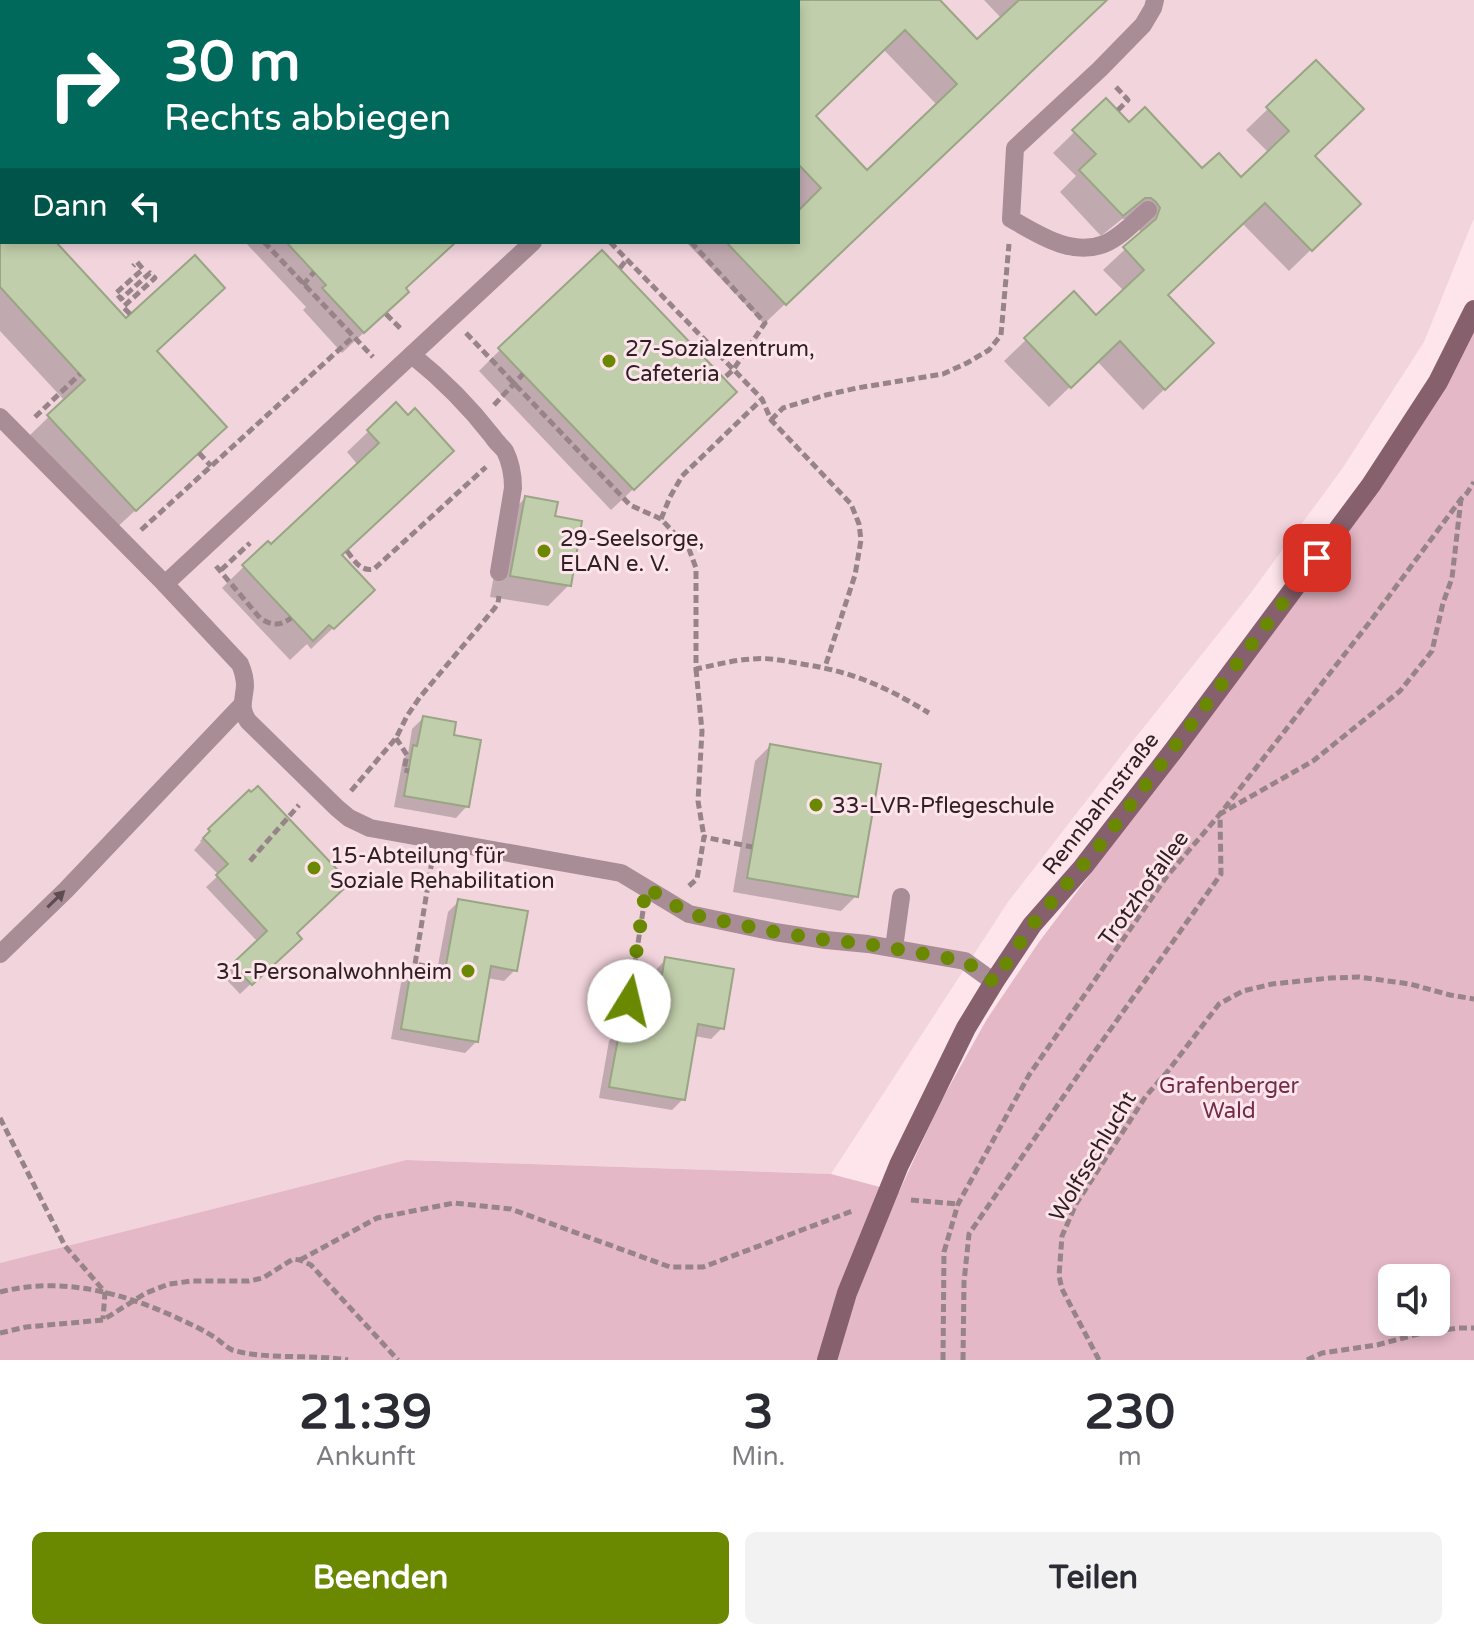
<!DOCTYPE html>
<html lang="de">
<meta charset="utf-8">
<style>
body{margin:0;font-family:"Varela Round",sans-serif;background:#f2f2f3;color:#2b2b33;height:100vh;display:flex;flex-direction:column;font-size:30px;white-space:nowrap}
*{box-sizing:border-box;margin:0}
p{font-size:26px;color:#7c7c81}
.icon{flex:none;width:44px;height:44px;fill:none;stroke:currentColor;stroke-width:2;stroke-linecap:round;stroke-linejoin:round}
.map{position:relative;height:1360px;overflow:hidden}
.details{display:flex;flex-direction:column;background:#fff;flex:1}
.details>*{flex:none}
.guide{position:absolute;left:0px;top:0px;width:800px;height:244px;box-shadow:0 4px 12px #0003;background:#00695c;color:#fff;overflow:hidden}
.controls{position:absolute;left:1378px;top:1264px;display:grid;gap:16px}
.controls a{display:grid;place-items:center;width:72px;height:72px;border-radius:12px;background:#fff;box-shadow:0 4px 12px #0003;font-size:40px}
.pin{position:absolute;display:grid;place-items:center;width:68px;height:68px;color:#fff;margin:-34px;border-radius:16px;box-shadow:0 4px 12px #0006}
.me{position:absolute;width:88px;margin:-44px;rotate:9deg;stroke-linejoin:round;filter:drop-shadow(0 0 6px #0008)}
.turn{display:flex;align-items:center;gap:28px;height:168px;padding:0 32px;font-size:36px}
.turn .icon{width:104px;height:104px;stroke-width:2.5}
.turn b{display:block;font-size:56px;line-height:68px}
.then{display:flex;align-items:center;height:76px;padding:0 32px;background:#0003;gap:16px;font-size:30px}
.eta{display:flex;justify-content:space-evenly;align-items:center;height:136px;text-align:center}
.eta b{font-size:48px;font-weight:800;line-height:56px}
.button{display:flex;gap:16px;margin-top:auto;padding:16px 32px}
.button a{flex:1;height:92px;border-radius:12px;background:#6a8800;color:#fff;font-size:32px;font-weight:800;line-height:92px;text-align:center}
.button a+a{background:#f2f2f3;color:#2b2b33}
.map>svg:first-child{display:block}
.built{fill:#f2d4dd;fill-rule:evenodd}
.green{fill:#e4b8c6;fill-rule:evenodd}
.shadow{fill:#0003;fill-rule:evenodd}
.building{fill:#c1ceab;stroke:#99a584;stroke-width:2;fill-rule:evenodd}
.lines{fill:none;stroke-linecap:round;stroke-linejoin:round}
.path{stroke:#978489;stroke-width:5;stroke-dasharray:8 4;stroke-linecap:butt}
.lane{stroke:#a88d96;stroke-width:18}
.secondary{stroke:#86606c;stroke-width:20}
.oneway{fill:#5f4c52}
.route{stroke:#6a8800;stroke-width:14;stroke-dasharray:0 25.2}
.poi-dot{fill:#6a8800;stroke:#fee5ec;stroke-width:3}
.labels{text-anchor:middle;stroke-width:6;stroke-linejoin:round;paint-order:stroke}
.poi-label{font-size:22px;fill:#2e2024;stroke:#fee5ec;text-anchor:start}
.street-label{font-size:22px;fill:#2e2024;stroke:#fee5ec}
.park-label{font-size:22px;fill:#732b48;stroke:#fee5ec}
</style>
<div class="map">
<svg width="1474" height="1360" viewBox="0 0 1474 1360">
<rect width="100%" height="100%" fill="#fee5ec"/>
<path class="built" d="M0,0H1474V218L1424,342L1342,469L1250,594L1124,752L1008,902L831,1174L406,1160L0,1263ZM2,2H798V242H2Z"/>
<path class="green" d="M1474,327V1360H0V1263L406,1160L831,1174L899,1192L940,1103L987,1019L1039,942L1379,491L1446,384ZM1392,1278H1436V1322H1392Z"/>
<g class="shadow">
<polygon points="414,0 513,0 515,2 415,2"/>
<polygon points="562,0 677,0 675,2 564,2"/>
<path d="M699,0H937L977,42L1002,19L984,0H1084L1073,30L764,324L686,242H798V213L802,210L798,206V2H701ZM883,49L937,105L867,172L813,117Z"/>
<polygon points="1316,63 1313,156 1358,204 1289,271 1242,223 1166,295 1212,343 1143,410 1097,361 1049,407 1004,361 1074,294 1096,318 1124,291 1103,270 1137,238 1140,231 1137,224 1129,219 1122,219 1101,236 1060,192 1076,176 1053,153 1106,101 1129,125 1202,171 1241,180 1269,153 1246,130"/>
<polygon points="2,236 2,242 53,242 203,448 113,531 27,438 65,401 0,331 0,237"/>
<polygon points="245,242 455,242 404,289 385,313 342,353 303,310 306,307"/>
<polygon points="500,350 714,413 611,510 479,371"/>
<polygon points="396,405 340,556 351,611 311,649 307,644 290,660 222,588 268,543 271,546 358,465 347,452"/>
<polygon points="525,498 553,518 569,585 548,606 490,597 504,520"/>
<polygon points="423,718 451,736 467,806 456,818 394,807 403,759 408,754 412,729"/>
<polygon points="770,746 856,896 841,911 733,892 755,761"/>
<polygon points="249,793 294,934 288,949 240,994 223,976 258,942 206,887 219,875 194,850 201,842 200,841"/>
<polygon points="459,901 515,970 504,981 487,978 476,1042 465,1053 391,1039 401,983 412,972 436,976 448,912"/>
<polygon points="666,959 722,1028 711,1039 694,1036 683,1099 672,1110 599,1098 609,1041 620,1030 644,1034 655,971"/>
</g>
<g class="building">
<path d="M798,0H940L977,39L1019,0H1107L786,305L726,242H798V211L821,188L798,164ZM905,30L957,84L867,170L816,116Z"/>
<polygon points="1316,60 1364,109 1315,156 1361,204 1312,251 1265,203 1168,295 1214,343 1165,390 1120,341 1071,388 1024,338 1074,291 1096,315 1144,270 1123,247 1156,219 1160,208 1156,202 1151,198 1145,198 1123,216 1079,170 1096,154 1072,130 1106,98 1129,122 1145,107 1202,168 1219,153 1241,177 1289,131 1266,107"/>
<polygon points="0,242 56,242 126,318 195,255 225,288 157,351 227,427 136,511 47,415 85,380 0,287"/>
<polygon points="286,242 456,242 406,288 409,292 364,333 322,288 326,285"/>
<polygon points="602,250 737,392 634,490 498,348"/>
<polygon points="396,402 408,415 415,408 454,451 342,555 375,590 334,629 329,625 313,641 242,565 268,541 271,544 379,443 367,430"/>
<polygon points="525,496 558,502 555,516 582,521 571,586 510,576"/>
<polygon points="423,716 456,722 454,735 481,740 469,807 404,796 413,745 417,746"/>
<polygon points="770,744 881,764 858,897 747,878"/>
<polygon points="258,786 350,883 297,933 302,939 252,985 232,964 267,931 216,875 228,864 203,838 210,831 208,829 249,790 251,792"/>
<polygon points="458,899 528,911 517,971 491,966 478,1042 401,1029 411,970 444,976"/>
<polygon points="665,957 734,969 724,1029 698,1024 685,1100 609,1087 620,1028 652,1033"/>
</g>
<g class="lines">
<g class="path">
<polyline points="172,0 172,2"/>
<polyline points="426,0 428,2"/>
<polyline points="729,0 731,2"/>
<polyline points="355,2 358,0"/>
<polyline points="689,2 691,0"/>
<polyline points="1116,87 1128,100 1118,110"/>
<polyline points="264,242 373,357"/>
<polyline points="610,242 762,399 771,420 851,504 859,524 861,540 855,575 825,667"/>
<polyline points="691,242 765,323 733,370 724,378"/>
<polyline points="620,268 627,259"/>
<polyline points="303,285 314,272"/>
<polyline points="130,314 123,307 155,278 150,273 121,299 116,293 143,269 137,262 133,266"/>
<polyline points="386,314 402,330"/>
<path d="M466,333L630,505L661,519L689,549L696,568V669C715,665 734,660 752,659C771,657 789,662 808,665C856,673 888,688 929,713"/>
<polyline points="494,405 523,374"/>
<polyline points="35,417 80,374"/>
<polyline points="771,420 783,408 826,395 857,388 943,374 967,363 989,350 1001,335 1009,244"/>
<polyline points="199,453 211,466"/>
<polyline points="661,519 670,497 682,476 762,399"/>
<polyline points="141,530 353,337"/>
<path d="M347,551C354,560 360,572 374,569L486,467"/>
<path d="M216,566L260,618C272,626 280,626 291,618"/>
<polyline points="221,570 250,543"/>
<polyline points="696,669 702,731 698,801 704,837"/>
<polyline points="396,738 407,755 404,770 409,771"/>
<polyline points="351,791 396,738 407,716 420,697 494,609 498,603 499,596"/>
<polyline points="250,861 299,805"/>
<polyline points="432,861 415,964 445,970"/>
<polyline points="689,886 697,879 704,837 752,847"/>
<polyline points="643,911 629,1001 653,1027"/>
<polyline points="0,1118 65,1246 105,1292 103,1319"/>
<polyline points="911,1200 958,1204"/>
<polyline points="300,1260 377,1218 454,1203 511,1209 670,1267 703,1267 855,1210"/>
<path d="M0,1292C65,1275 131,1295 190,1324C199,1328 208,1333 217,1339C221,1342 226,1347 232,1350C265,1360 312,1354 348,1360"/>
<polyline points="0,1333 26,1327 103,1320 146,1293 169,1284 192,1281 249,1281 263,1278 293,1259 300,1260 311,1265 398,1360"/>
<polyline points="943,1360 944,1252 958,1204 1029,1075 1167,876 1220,814 1369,623 1461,499 1467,493 1474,482"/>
<polyline points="963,1360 964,1282 969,1234 1083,1068 1221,874 1220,814 1313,761 1400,691 1432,651 1443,603 1452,578 1461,499"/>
<polyline points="1099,1360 1062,1289 1059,1276 1062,1236 1076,1204 1146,1096 1168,1071 1219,1004 1243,991 1272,984 1330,978 1359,977 1410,984 1450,995 1474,999"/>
<polyline points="1307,1360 1322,1353 1377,1345 1418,1334 1458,1328 1474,1328"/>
</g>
<g class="lane">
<polyline points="24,0 25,2"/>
<polyline points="0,93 2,91"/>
<path d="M1148,210C1135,221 1121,237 1104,244C1071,257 1038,234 1011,219L1015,148L1100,69L1143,25L1153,8L1155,0"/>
<path d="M412,355C442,379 469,406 493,437C496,442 501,446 505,451C511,463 513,475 513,488L499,572"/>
<path d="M0,417L165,584L240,664C243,671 245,678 245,686C244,700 239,708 248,721L337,808L349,818L370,828L621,873L689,914L775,932L826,940L868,944L965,961L994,982"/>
<polyline points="165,584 533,242"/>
<polyline points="894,948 901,897"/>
<polyline points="0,954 66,890 241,706"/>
</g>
<polyline class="secondary" points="827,1360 847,1293 899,1165 966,1028 994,982 1032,925 1083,867 1173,751 1371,485 1438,382 1474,310"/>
</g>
<defs><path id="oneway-solid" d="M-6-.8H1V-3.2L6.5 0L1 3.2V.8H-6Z" transform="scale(2)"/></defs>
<use class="oneway" href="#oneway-solid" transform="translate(56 899) rotate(-44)"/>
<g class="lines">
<polyline class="route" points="629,1001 646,887 689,914 775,932 826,940 868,944 965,961 994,982 1032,925 1101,844 1317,558"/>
</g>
<g class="poi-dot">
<circle cx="609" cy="361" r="8"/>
<circle cx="544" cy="551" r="8"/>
<circle cx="816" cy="805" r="8"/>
<circle cx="314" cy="868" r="8"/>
<circle cx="468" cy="971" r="8"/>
</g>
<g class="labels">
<g class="poi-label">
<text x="625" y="356">27-Sozialzentrum,<tspan x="625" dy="25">Cafeteria</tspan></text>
<text x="560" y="546">29-Seelsorge,<tspan x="560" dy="25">ELAN e. V.</tspan></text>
<text x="832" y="813">33-LVR-Pflegeschule</text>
<text x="330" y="863">15-Abteilung für<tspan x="330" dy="25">Soziale Rehabilitation</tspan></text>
<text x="452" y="979" text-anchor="end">31-Personalwohnheim</text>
</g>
<g class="street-label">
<text transform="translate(1100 803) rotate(-52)" y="8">Rennbahnstraße</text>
<text transform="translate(1143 888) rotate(-54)" y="8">Trotzhofallee</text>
<text transform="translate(1092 1156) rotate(-59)" y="8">Wolfsschlucht</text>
</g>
<g class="park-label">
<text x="1229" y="1093">Grafenberger<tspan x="1229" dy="25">Wald</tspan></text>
</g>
</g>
</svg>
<div class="controls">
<a><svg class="icon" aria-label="sound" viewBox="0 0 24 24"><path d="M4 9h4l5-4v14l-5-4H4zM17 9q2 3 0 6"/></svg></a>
</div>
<div class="pin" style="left:1317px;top:558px;background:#d93025"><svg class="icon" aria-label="arrive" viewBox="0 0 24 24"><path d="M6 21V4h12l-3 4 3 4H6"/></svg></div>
<svg class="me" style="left:629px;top:1001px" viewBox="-20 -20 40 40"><circle r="19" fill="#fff"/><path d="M0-13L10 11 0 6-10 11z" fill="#6a8800"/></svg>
<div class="guide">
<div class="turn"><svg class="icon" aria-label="right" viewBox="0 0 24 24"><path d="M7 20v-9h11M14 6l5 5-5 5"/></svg><div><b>30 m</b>Rechts abbiegen</div></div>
<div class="then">Dann<svg class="icon" aria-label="left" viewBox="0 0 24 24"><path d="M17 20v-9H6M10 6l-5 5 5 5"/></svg></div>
</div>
</div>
<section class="details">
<div class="eta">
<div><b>21:39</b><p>Ankunft</p></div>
<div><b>3</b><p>Min.</p></div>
<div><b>230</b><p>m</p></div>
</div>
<div class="button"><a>Beenden</a><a>Teilen</a></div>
</section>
